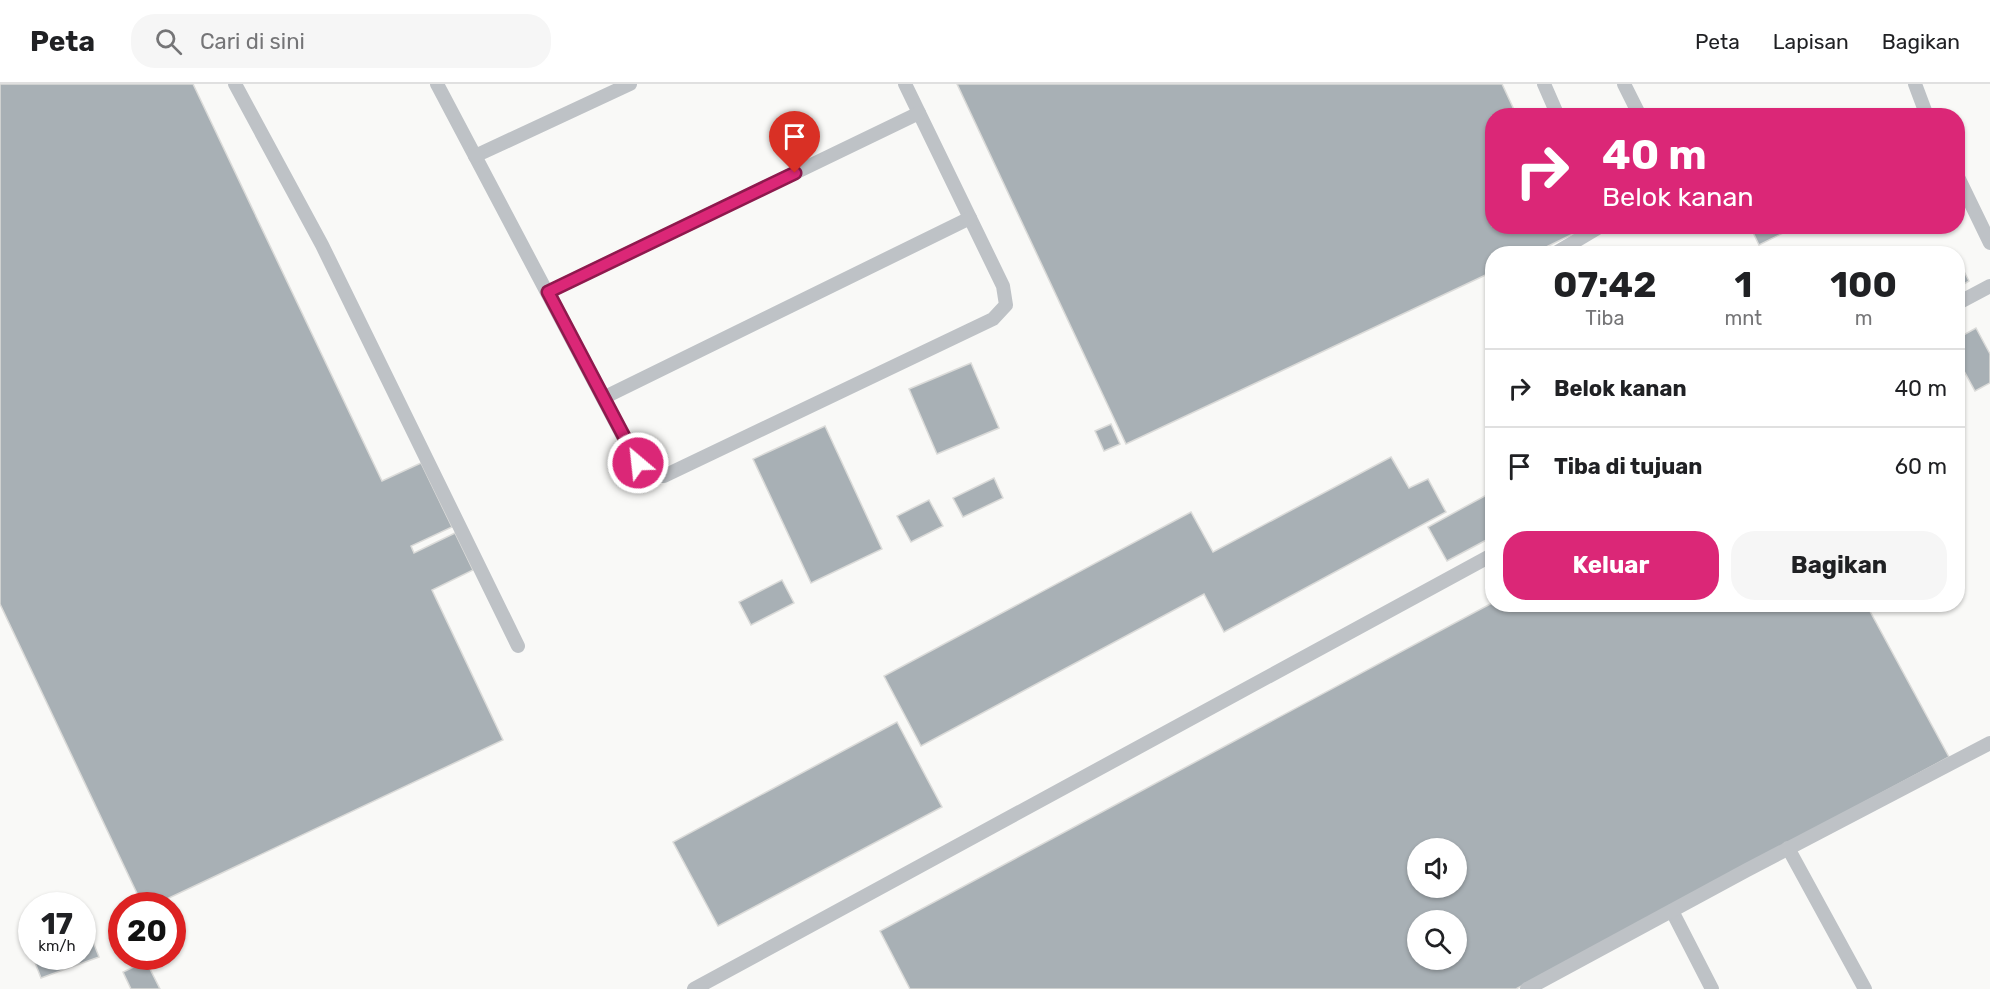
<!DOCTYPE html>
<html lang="id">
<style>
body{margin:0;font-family:Rubik,sans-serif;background:#f6f6f6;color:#202124;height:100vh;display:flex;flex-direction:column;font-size:22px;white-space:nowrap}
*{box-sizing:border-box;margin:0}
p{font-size:20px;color:#757577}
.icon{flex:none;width:33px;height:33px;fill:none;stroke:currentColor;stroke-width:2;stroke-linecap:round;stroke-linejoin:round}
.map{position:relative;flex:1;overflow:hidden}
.sheet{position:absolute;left:1485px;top:162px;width:480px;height:366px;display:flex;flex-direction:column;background:#fff;border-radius:24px;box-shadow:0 2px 4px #0004}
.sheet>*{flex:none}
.top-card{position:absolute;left:1485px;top:24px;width:480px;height:126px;border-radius:24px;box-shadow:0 2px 4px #0004;background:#db2777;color:#fff;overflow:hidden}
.buttons{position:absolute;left:1407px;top:754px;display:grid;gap:12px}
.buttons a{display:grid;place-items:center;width:60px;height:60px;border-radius:50%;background:#fff;box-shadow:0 2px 4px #0004;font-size:30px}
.speed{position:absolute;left:18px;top:808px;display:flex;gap:12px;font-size:30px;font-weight:700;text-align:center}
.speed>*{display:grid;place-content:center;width:78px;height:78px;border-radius:50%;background:#fff;box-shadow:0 2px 4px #0004;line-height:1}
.speed small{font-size:15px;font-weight:400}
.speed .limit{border:9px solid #d22;background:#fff;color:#111}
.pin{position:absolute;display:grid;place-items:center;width:51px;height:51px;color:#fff;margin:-62px -26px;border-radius:50% 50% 50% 0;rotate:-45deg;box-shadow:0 0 6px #0007}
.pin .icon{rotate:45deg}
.me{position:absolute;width:66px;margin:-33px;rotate:332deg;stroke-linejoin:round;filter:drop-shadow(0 0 4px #0008)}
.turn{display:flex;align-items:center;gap:21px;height:126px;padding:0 18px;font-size:27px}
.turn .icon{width:78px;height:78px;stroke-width:2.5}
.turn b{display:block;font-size:42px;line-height:51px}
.eta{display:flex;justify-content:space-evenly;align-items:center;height:102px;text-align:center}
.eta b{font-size:36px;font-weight:700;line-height:42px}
.action{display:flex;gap:12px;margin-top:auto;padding:12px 18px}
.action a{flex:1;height:69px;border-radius:24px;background:#db2777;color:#fff;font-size:24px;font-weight:700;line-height:69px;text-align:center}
.action a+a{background:#f6f6f6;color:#202124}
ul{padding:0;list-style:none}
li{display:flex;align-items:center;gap:18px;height:78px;padding:0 18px;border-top:2px solid #e0e0e0}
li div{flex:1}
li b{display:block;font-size:22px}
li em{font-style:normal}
header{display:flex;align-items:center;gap:36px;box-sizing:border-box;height:84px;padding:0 30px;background:#fff;border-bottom:2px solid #e0e0e0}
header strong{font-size:28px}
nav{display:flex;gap:33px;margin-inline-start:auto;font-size:21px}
.search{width:420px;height:54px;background:#f6f6f6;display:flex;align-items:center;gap:15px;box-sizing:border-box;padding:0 21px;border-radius:24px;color:#757577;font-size:22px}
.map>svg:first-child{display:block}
.building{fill:#a8b0b5;stroke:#dbdbd9;stroke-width:1.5;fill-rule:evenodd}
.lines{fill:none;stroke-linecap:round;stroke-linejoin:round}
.service{stroke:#bec2c6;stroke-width:14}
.route-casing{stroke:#8e194d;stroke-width:15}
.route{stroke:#db2777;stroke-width:10}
</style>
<header>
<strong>Peta</strong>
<div class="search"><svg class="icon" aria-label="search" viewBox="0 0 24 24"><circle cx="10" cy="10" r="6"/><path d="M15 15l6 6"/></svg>Cari di sini</div>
<nav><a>Peta</a><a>Lapisan</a><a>Bagikan</a></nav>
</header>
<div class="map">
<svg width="1990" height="905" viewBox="0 0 1990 905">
<rect width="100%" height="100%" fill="#f9f9f7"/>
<g class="building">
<polygon points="0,0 193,0 382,397 421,379 452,443 411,462 414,469 455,449 473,486 432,506 503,656 152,822 143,822 0,520"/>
<polygon points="957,0 1502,0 1517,32 1492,32 1492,142 1569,142 1573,150 1532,170 1492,170 1492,188 1126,360"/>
<polygon points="1750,142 1797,142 1759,161"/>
<polygon points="1958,176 1969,197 1958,204"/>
<polygon points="1976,244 1990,270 1990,299 1975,307 1958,276 1958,254"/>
<polygon points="971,279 999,344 937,370 909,305"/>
<polygon points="1111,340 1120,360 1104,367 1095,347"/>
<polygon points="825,342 882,465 811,499 753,375"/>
<polygon points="1391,373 1409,404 1428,395 1446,428 1224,548 1204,510 921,662 884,592 1191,428 1213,468"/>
<polygon points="994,394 1003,414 963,433 953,414"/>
<polygon points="1492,408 1492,453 1447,477 1428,443"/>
<polygon points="929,416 943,442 911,458 897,432"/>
<polygon points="782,496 794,519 751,541 739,518"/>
<path d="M1492,519L1866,520L1949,673L1516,905H910L880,847ZM1418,765H1456V804H1418ZM1418,837H1456V876H1418Z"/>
<polygon points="897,638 942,723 718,842 673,758"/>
<polygon points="92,855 99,873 41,894 34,876 43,873 82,873 82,858"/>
<polygon points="146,877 160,905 131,905 123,888"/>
</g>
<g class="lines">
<g class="service">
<polyline points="235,0 322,161 518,562"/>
<polyline points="437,0 637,379 648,390 664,392 993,235 1006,221 1003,202 905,0"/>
<polyline points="1544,0 1558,32"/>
<polyline points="1624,0 1640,32"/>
<polyline points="1915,0 1927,32"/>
<polyline points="475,72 630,0"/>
<polyline points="1958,93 1990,159"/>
<polyline points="1554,170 1601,142"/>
<polyline points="548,208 919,29"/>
<polyline points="1958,219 1990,202"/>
<polyline points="603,314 970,134"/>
<polyline points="1788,764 1865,905"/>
<polyline points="1672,827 1712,905"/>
<polyline points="694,905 1492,471"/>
<polyline points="1527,905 1747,786 1990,659"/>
</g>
</g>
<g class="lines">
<g class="route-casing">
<polyline id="route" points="638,379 548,208 795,89"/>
</g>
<use href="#route" class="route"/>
</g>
</svg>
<div class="buttons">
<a><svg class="icon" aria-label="sound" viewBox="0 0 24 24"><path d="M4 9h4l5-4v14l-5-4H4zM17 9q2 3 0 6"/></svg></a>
<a><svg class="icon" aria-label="search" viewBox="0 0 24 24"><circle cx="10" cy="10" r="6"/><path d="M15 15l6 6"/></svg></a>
</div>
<div class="speed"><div>17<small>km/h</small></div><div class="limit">20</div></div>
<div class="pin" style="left:795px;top:89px;background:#d93025"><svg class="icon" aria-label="arrive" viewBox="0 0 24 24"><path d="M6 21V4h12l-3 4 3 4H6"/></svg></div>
<svg class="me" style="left:638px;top:379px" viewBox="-20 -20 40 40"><circle r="17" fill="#db2777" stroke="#fff" stroke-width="3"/><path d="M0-11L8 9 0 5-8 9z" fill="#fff"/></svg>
<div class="top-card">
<div class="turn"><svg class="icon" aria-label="right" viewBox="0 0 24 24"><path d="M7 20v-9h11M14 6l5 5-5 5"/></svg><div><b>40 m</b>Belok kanan</div></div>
</div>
<section class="sheet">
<div class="eta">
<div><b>07:42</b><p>Tiba</p></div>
<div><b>1</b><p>mnt</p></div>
<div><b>100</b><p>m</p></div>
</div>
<ul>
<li><svg class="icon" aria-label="right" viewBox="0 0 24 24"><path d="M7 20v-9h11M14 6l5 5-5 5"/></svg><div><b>Belok kanan</b></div><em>40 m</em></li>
<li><svg class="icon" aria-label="arrive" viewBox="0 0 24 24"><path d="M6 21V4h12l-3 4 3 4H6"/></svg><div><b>Tiba di tujuan</b></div><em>60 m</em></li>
</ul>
<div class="action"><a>Keluar</a><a>Bagikan</a></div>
</section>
</div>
